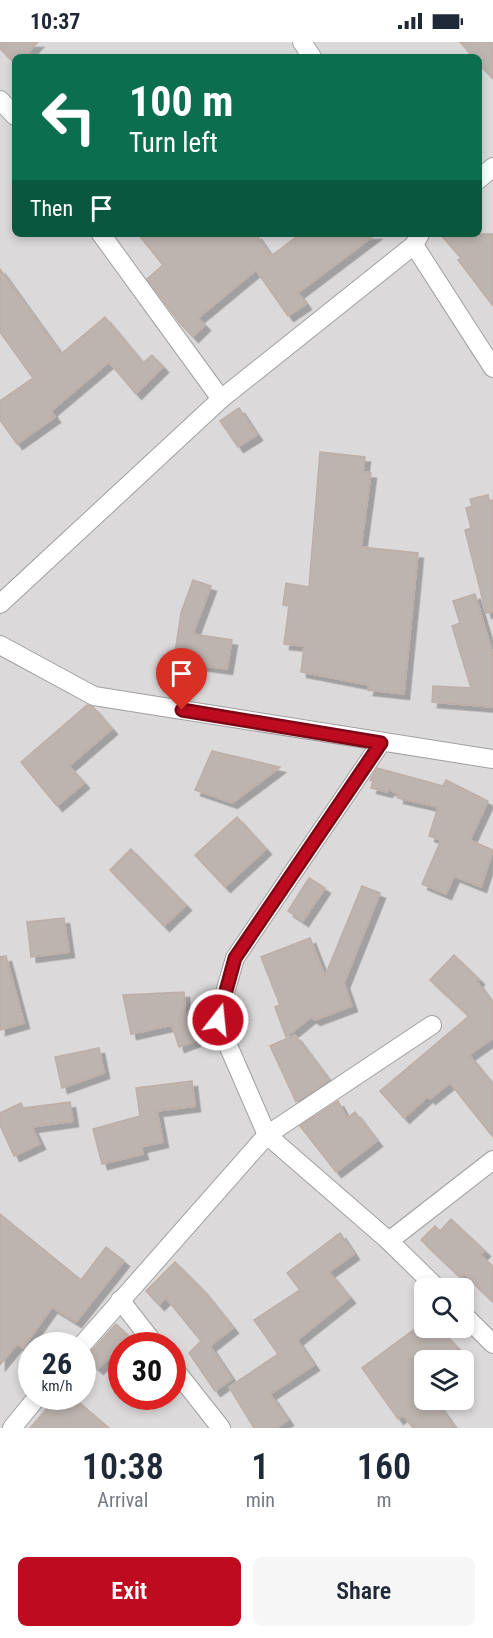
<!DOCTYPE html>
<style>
body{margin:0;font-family:"Roboto Condensed",sans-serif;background:#f6f6f7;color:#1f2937;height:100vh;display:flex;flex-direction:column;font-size:22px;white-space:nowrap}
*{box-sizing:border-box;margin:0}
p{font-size:20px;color:#747a83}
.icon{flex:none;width:33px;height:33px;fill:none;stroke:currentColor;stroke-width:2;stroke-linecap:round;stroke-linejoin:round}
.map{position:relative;height:1386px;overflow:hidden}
.details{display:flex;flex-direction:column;background:#fff;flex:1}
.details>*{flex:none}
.guide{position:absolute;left:12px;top:12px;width:470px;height:183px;border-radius:9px;box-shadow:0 3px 9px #0003;background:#0b6e4f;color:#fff;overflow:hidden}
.tools{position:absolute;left:414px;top:1236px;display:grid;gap:12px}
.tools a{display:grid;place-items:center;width:60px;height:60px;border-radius:9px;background:#fff;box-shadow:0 3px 9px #0003;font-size:30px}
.speed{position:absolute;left:18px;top:1290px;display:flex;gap:12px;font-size:30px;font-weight:700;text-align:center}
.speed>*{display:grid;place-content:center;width:78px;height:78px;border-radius:50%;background:#fff;box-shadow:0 3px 9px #0003;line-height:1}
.speed small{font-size:15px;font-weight:400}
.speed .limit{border:9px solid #d22;background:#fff;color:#111}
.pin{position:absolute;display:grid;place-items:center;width:51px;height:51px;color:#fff;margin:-62px -26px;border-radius:50% 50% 50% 0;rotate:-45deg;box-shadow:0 0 6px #0007}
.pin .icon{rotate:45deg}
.me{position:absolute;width:66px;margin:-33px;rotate:16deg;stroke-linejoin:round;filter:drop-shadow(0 0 4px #0008)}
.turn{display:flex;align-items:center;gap:21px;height:126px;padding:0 18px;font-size:27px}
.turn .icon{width:78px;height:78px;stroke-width:2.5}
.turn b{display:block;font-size:42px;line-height:51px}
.then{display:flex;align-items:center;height:57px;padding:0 18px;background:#0003;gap:12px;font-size:22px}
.eta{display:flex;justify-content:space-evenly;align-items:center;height:102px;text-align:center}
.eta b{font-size:36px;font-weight:600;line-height:42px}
.primary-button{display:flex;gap:12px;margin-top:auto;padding:12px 18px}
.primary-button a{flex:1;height:69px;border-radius:9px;background:#be0b20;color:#fff;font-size:24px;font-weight:600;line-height:69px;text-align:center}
.primary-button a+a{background:#f6f6f7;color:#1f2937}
.status{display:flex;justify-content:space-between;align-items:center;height:42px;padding:0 30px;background:#fff;direction:ltr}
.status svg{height:16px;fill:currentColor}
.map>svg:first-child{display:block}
.residential{fill:#dbd9da;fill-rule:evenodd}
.building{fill:#bdb4af;stroke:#beaea6;stroke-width:1.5;filter:url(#shadow)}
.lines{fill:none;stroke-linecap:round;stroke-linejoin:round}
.street-casing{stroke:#a0a0a0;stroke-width:20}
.street{stroke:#fff;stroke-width:18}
.route-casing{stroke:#7c0715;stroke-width:15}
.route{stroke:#be0b20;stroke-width:10}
</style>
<div class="status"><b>10:37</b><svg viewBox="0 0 49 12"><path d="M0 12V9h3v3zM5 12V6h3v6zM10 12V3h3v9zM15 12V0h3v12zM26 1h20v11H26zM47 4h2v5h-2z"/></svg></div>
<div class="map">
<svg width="493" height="1386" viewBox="0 0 493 1386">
<defs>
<filter id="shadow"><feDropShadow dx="5.5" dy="5.5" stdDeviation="0" flood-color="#0004"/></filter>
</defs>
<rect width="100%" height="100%" fill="#ede9e3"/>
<path class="residential" d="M0,0H493V1386H0ZM15,15H478V192H15ZM424,1246H464V1286H424ZM32,1304H82V1354H32ZM122,1304H172V1354H122ZM424,1318H464V1358H424Z"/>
<g class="building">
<polygon points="0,0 38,0 24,15 15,15 15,21 0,7"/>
<polygon points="460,0 493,0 493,37 478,21 478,15 473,15"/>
<polygon points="138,192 256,192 271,214 300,192 376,192 298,251 306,262 288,274 256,228 198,276 205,283 193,295 180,281 147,237 163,223"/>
<polygon points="440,192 493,192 493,264 458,218 461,216"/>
<polygon points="0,227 61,312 105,275 143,321 152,313 163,325 136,352 109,320 51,369 55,375 17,402 0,378 0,359 33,336 0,290"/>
<polygon points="239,366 257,393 238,405 220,379"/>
<polygon points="320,410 365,415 363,430 371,431 361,505 418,511 404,652 368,648 369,643 301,630 304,604 284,602 289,564 283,563 286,541 309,545"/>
<polygon points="488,453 489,459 493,458 493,570 486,571 465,488 471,486 466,466 472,464 470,457"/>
<polygon points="193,538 211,544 193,592 232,598 227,627 183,621 181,626 173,624 181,571"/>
<polygon points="475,552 493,613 493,665 432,660 433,644 471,646 452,584 460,581 453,559"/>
<polygon points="87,663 93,665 112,687 69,724 84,741 57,764 21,720"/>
<polygon points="212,709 280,725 232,761 195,748"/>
<polygon points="377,726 443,744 446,738 488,759 470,798 493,808 481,845 454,834 446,852 422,842 441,798 429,794 438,765 398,756 399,753 389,747 387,750 371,746 373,739 370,738"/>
<polygon points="237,775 266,807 225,845 195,813"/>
<polygon points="131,807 186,863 164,884 110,828"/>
<polygon points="309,836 325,846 303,879 288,869"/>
<polygon points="362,844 380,851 344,941 352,964 315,978 311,975 286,995 275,965 280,963 261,915 310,896 325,934"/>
<polygon points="64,876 69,910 31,915 27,880"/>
<polygon points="454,913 479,937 477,940 493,962 493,996 469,1013 493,1043 493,1095 450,1041 430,1057 428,1054 404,1076 380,1049 469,974 430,938"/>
<polygon points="6,914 24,981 0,988 0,915"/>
<polygon points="184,950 185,970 195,999 179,1005 172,983 131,992 123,953"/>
<polygon points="295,993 329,1038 296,1060 270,1004"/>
<polygon points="99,1006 104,1031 62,1046 55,1015"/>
<polygon points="192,1039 195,1064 157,1069 163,1100 141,1105 143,1112 102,1122 93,1087 140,1074 136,1046"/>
<polygon points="338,1059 347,1076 355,1070 377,1099 336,1130 300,1084"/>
<polygon points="70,1060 73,1079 32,1085 40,1102 14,1114 0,1083 0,1071 21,1061 23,1066"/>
<polygon points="0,1172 81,1238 106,1205 124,1219 76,1280 52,1265 23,1306 17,1302 0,1323"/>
<polygon points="451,1177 485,1209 481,1213 493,1225 493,1260 464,1232 461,1236 421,1198 435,1184 440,1189"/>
<polygon points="340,1191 354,1212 329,1230 350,1256 297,1298 314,1323 270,1352 288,1378 276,1386 254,1386 229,1345 278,1312 254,1278 300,1248 287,1231"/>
<polygon points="175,1220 202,1247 233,1286 210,1304 232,1337 215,1349 189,1311 201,1299 166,1256 159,1263 146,1249"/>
<polygon points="116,1282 129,1294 98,1327 85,1316"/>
<polygon points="416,1286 439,1286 458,1306 447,1318 424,1318 424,1358 435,1358 455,1386 413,1386 403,1373 398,1377 362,1326"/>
<polygon points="57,1355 67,1364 74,1356 109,1386 30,1386"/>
</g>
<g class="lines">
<g class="street-casing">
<g id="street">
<polyline points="302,0 312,15"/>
<polyline points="0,58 15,74"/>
<polyline points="478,138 493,125"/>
<polyline points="101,192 221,357"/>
<polyline points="414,203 493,326"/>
<polyline points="0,562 221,357 414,203 420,192"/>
<polyline points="0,603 94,654 493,717"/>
<polyline points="381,701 235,916 217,978 267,1093 389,1199 437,1246"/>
<polyline points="389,1199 493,1118"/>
<polyline points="120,1258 156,1304"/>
<polyline points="464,1273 493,1302"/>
<polyline points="81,1304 267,1093 432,983"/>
<polyline points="172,1324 221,1386"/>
<polyline points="12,1386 38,1354"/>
</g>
</g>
<use href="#street" class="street"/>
</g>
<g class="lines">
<g class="route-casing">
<polyline id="route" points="182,668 381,701 235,916 218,978"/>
</g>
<use href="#route" class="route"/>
</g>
</svg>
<div class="tools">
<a><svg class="icon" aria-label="search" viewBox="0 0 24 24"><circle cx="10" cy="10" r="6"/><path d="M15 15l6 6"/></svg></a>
<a><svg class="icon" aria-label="layers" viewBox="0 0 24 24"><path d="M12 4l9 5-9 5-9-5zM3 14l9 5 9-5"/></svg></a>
</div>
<div class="speed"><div>26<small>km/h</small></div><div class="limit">30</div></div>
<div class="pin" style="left:182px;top:668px;background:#d93025"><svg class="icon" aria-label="arrive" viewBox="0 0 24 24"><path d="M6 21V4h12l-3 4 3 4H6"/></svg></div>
<svg class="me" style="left:218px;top:978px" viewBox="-20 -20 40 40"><circle r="17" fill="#be0b20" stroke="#fff" stroke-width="3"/><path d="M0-11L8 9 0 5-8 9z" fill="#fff"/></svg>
<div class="guide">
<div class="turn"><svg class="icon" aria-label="left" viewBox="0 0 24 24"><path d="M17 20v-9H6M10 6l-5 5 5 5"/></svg><div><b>100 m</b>Turn left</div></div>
<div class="then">Then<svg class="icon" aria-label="arrive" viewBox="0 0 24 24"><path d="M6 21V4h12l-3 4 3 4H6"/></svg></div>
</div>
</div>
<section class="details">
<div class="eta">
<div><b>10:38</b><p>Arrival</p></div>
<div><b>1</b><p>min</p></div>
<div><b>160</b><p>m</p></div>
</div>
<div class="primary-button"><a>Exit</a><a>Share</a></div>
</section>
